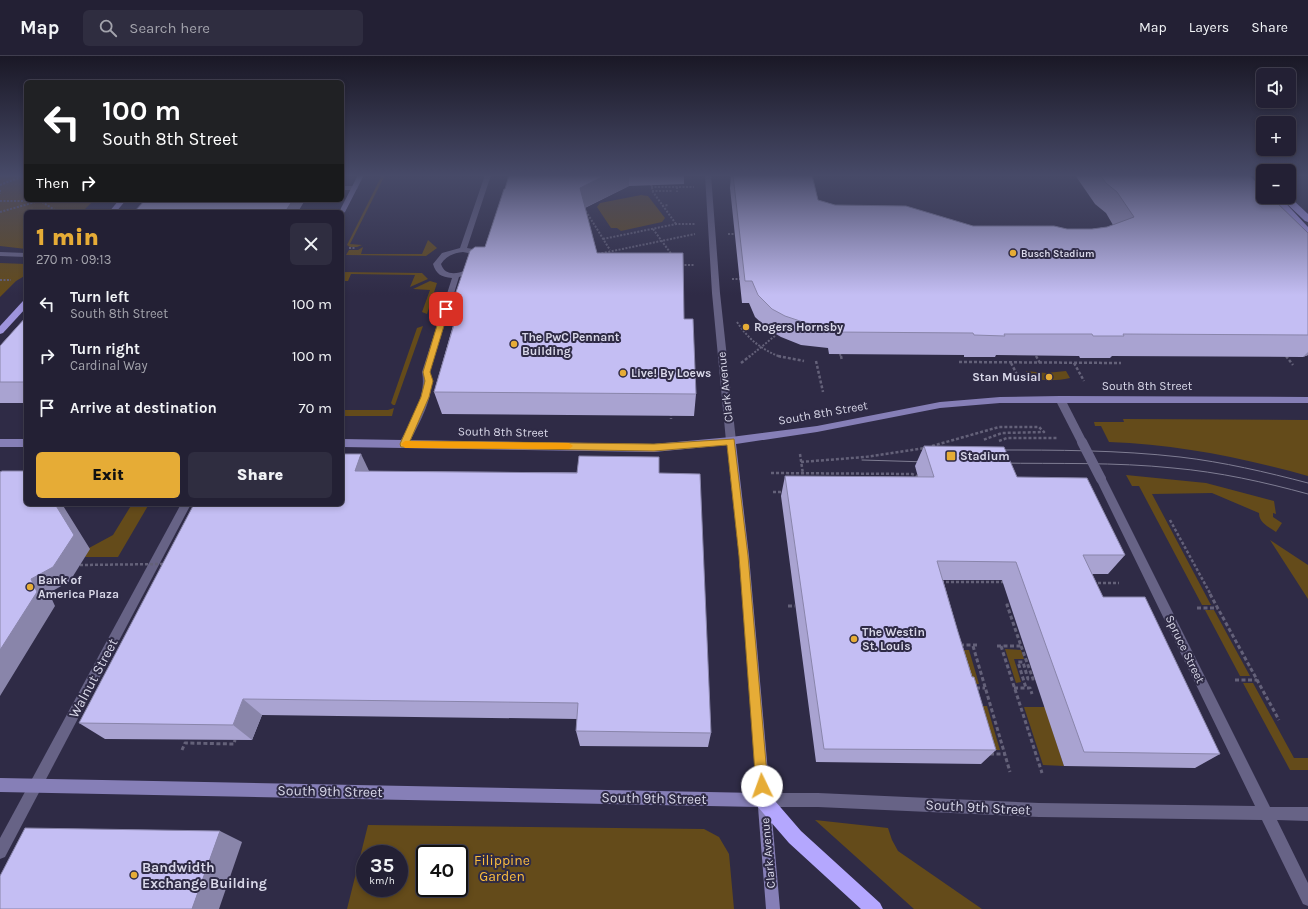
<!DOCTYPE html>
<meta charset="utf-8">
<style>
body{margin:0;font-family:Karla,sans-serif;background:#2f2d40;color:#f1f3f6;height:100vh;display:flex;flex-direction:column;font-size:15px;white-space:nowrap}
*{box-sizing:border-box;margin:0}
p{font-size:13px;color:#a3a3ac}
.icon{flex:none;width:22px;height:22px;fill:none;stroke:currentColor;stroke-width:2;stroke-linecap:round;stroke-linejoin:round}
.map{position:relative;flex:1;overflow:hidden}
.drawer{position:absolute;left:24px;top:154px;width:320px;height:296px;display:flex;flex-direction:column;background:#232034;border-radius:6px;box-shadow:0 2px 6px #0003,0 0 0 1px #403e4f}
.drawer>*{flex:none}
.banner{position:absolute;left:24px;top:24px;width:320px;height:122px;border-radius:6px;box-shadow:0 2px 6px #0003,0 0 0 1px #403e4f;background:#202124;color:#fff;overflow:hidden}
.fabs{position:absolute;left:1256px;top:12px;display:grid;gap:8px}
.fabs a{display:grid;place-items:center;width:40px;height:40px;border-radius:6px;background:#232034;box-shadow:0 2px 6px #0003,0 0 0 1px #403e4f;font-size:20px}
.speed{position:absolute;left:356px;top:789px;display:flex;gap:8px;font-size:20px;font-weight:700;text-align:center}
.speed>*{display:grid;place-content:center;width:52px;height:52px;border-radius:50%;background:#232034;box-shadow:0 2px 6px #0003,0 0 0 1px #403e4f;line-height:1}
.speed small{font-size:10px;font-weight:400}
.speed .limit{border:2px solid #111;border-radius:6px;background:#fff;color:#111}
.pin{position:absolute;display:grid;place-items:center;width:34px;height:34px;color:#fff;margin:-17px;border-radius:8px;box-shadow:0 2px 6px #0006}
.me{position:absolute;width:44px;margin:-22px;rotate:357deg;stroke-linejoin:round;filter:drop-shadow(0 0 3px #0008)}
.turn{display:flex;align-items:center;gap:14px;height:84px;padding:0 12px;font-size:18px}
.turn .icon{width:52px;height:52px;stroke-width:2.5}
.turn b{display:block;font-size:28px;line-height:34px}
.then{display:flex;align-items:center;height:38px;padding:0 12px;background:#0003;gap:8px;font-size:15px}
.round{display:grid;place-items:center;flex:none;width:42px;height:42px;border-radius:6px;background:#2f2d40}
.head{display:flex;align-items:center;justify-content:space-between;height:68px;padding:0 12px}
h1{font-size:24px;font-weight:800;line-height:30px;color:#e6ac36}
.cta{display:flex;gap:8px;margin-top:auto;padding:8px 12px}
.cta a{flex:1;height:46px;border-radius:6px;background:#e6ac36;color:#111;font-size:16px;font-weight:800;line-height:46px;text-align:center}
.cta a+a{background:#2f2d40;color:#f1f3f6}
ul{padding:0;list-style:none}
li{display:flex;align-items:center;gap:12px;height:52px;padding:0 12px}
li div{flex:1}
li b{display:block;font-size:15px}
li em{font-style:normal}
header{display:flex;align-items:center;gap:24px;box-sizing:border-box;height:56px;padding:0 20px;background:#232034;border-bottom:1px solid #403e4f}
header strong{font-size:19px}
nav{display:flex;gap:22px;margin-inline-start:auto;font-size:14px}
.search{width:280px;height:36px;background:#2f2d40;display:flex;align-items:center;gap:10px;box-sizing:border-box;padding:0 14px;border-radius:6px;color:#a3a3ac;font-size:15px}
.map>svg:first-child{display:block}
.green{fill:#644b1a;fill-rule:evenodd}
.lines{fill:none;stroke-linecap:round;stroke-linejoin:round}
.path-far2{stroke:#646179;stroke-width:2;stroke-dasharray:2 1.5;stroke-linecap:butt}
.path-far1{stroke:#646179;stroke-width:2.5;stroke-dasharray:3 2;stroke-linecap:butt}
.path{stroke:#646179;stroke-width:3;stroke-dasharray:4 2.5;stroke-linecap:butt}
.lane{fill:#676386;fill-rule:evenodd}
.street{fill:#676386;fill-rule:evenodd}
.secondary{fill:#867fb7;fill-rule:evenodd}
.primary{fill:#9e94dc;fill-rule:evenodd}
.highway{fill:#b4a7fe;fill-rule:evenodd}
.tram{stroke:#7f7d93;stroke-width:1}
.path-bridge{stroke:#646179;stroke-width:2.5;stroke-dasharray:3 2;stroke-linecap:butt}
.street-bridge{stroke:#676386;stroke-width:10}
.wall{fill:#a9a3d1}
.shaded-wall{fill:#8985aa}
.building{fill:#c4bef3;stroke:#8985aa}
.route{fill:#e6ac36;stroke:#967023}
.slow{fill:#f59e0b}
.poi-dot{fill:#e6ac36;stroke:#2f2b46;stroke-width:1.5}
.labels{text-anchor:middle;stroke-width:4;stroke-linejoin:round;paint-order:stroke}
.far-poi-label{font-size:10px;font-weight:bold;fill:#d9d8e9;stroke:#2f2b46;text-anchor:start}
.poi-label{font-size:12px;font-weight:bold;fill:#d9d8e9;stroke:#2f2b46;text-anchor:start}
.street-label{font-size:12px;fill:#d9d8e9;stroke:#2f2b46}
.near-street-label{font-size:14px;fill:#d9d8e9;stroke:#2f2b46}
.near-park-label{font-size:14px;fill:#fcbd3e;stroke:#2f2b46}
.near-poi-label{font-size:14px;font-weight:bold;fill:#d9d8e9;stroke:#2f2b46;text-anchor:start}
</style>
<header>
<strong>Map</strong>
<div class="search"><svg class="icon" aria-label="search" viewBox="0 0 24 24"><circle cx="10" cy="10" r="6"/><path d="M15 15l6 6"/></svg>Search here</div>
<nav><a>Map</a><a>Layers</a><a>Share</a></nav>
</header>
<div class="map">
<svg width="1308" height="853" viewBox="0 0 1308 853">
<rect width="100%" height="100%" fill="#2f2b46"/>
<g class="green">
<polygon points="0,119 26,119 26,144 94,144 82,156 26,156 26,193 0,190"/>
<polygon points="382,119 385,119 350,188 362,189 357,191 350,191 347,189"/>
<polygon points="641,139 648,140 665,162 662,166 621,175 617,172 611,172 597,151 600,147"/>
<polygon points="428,184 437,192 426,200 346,199 349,194 358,194 363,191 361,198 422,198"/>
<polygon points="0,207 26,208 26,219 16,225 0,241"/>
<polygon points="342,216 422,217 428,223 410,231 415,219 351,218 348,225 342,225"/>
<polygon points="430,225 437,227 427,258 422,256 430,234 413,233"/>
<polygon points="423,270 395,349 393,349 391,347 417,272"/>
<path d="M1026,315L1046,317L1066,315L1070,322C1057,325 1043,325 1030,322Z"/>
<polygon points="394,352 392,360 342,360 342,354 388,354"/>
<path d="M1123,363L1308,364V420C1243,402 1176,388 1109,386L1101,370H1095L1094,366H1124Z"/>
<path d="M1126,419L1206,427L1274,445L1276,458L1273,457V461L1282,467L1276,476C1269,471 1259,467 1259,457L1212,437L1152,438L1211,549H1202L1139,430H1132Z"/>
<polygon points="132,448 149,448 118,501 85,501 89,492 113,479"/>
<polygon points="1270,484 1308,509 1308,543"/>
<polygon points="1205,554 1214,554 1250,620 1240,620"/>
<polygon points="1005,593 1021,594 1024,603 1014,603 1021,626 1016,627"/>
<polygon points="954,594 969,594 979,628 964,628"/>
<polygon points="1243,627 1253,627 1294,702 1308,702 1308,714 1290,714"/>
<polygon points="964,650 987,650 1000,694 976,694"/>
<polygon points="1024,651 1045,651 1064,710 1043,709"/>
<polygon points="815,764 888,772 892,784 898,795 982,853 914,853"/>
<path d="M368,769L704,773L719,781L729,798L734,853H347ZM365,798H399V832H365ZM425,798H459V832H425Z"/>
</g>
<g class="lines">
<g class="path-far2">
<polyline points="651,128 653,136 676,168"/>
<polyline points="0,129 26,119"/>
<polyline points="651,131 694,131"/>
<polyline points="677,131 677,136"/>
<polyline points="0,134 0,138"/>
<polyline points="652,135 673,135"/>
<polyline points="39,144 58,156"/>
<polyline points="0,145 33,145"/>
<polyline points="662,150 668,149"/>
<polyline points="584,152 610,194"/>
<polyline points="0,156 39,145"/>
<polyline points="653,173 672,199"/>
<polyline points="728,178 735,178"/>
<polyline points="603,183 676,168 695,168"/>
<polyline points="349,192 356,192"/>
<polyline points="598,198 695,178"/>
<polyline points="681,209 695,209"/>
<polyline points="732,223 740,223"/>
<polyline points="0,224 11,224"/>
<path d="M737,266C748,283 762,294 781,301"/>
<polyline points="840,298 841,301"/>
<polyline points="1285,298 1287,301"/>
<polyline points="749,301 776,279"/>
</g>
<g class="path-far1">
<polyline points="778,300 804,305"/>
<polyline points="841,300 842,305"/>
<polyline points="1036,300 1040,307"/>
<polyline points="1286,300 1293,309"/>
<polyline points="816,305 823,336"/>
<polyline points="959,306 1121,307"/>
<polyline points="741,307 750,300"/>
<polyline points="1011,307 1021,326"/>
<polyline points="1074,307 1084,325"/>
<polyline points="671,357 671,363"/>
<polyline points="999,385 1007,382 1057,382"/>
<polyline points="932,390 999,371 1039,371 1044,376 1002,377 983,384"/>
<polyline points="800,398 803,418"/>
<polyline points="801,406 865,401 925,392"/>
<polyline points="771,417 912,418 919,421"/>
<polyline points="773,436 785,436"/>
<polyline points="1170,464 1211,539"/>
<polyline points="941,526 1004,526"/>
<polyline points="1093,527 1119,527"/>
</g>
<g class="path">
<polyline points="1210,538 1279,664"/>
<polyline points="788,550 795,550"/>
<polyline points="1197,552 1218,552"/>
<polyline points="960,589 977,589"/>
<polyline points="973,590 1010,716"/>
<polyline points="997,590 1021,590 1007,549 1013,549"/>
<polyline points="1001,590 1042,717"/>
<polyline points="1021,590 1033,623 1028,623 1023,606 1018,606 1026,632"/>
<polyline points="1235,624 1257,624"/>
<polyline points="976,632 985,632"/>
<polyline points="1014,632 1030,632 1032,638"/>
<polyline points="182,694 185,687 234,688 235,684"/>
<polyline points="990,698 1005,698"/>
</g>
<g class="lane">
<path d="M485,119H491L467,192L473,193L482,199L484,209L472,217L459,221L430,316C436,341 419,366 409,388L404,392L399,388C410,366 427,341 422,316L452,222C441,221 436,218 433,208L442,197L460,192ZM463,196L468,197L475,202L476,208C466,216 446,224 441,208C446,200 454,197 463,196Z"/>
<polygon points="342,130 355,130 358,132 355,134 342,134"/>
</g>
<g class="street">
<polygon points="705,119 711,119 720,237 736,385 731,389 726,385 712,237"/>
<polygon points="0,196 26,197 26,201 0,200"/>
<polygon points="1060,340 1065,343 1087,386 1085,388 1082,390 1077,386 1055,343"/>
<polygon points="1101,419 1105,420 1106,423 1270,751 1308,751 1308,765 1277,764 1308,827 1308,850 1303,848 1262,764 1039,761 818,751 763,751 758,749 756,744 758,739 763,737 818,737 1039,747 1255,750 1096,423 1097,420"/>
<polygon points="181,448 191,448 5,801 0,803 0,782"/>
</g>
<g class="secondary">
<polygon points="358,119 364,119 345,156 342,158 342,156 339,156"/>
<polygon points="1060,340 1308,341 1308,347 1000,347 940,352 817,376 736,388 749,500 780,853 766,853 758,751 0,736 0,722 757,737 739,500 727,389 654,396 342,391 342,383 654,388 731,381 817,370 940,346 1000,341"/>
<rect x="0" y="383" width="26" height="8"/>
</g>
<g class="primary">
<polygon points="119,144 126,144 116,156 109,156"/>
<polygon points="23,245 26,245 26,252 3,277 0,278 0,270"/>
</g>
<g class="highway">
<polygon points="1257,119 1263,119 1263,125 1260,125"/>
<polygon points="1272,141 1280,141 1308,171 1308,179 1305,178"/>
<polygon points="1286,143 1292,143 1308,158 1308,166 1305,165 1286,147"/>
<polygon points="763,736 769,738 801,775 880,847 883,853 861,853 789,787 757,750 755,744 757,738"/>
</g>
<g class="tram">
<path d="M995,394C1057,394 1119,394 1180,401C1223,406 1266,416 1308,427"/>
<polyline points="862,404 927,406"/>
<path d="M999,407C1057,408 1115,406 1173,412C1219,416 1264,426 1308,438"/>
</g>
<polyline class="path-bridge" points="80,509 165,508"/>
<polyline class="street-bridge" points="1082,386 1101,423"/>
</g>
<g class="wall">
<polygon points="509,119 684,119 684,128 629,130 585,152 597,197 684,263 696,338 694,360 442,358 434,336 456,259 453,245 485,191 505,133"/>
<polygon points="731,119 812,119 818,144 835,149 973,170 1067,173 1092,173 1107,171 1113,169 1106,157 1095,148 1075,119 1249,119 1308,177 1308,299 1303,301 1112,300 1110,302 1080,302 1079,300 996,299 995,301 964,301 964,299 829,298 828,292 801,289 781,281 769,274 755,261 749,247 742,247 730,132"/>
<polygon points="26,261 26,347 0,347 0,290"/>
<polygon points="924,390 1017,421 1125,499 1108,518 1092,518 1103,541 1220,698 1195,712 1064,710 1002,524 943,524 958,576 996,694 981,708 816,706 781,440 785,420 918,421 915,410"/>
<polygon points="369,415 659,417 711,677 708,691 580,690 576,675 577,663 262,659 252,684 105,683 79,667"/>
</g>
<g class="shaded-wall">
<polygon points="606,119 629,119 629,130 582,153 580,132"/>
<polygon points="293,144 305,144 298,156 285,156"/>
<polygon points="1308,296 1308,299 1303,301"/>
<polygon points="361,398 371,419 355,415"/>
<polygon points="55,448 62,448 90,493 70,525 49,537 55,550 0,640 0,594 31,523"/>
<polygon points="243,643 262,659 252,684 233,669"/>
<polygon points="220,775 242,786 219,853 192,853"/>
</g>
<g class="building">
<polygon points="509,119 606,119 580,132 597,197 683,197 684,263 693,263 696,338 434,336 461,245 453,245 470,195 475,191 485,191 504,133 505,133"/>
<polygon points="733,119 812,119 818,144 835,149 906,150 973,170 1054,170 1067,173 1092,173 1107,171 1134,161 1117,136 1106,127 1100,119 1249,119 1263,133 1263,141 1271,141 1308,177 1308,279 1123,278 1124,280 1093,280 1092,278 1004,278 1005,280 974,279 973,277 834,276 833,271 806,267 785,260 772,253 758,239 752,225 745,225"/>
<polygon points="145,144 293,144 285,156 134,156"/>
<polygon points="26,261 26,326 0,326 0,290"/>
<polygon points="924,390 1004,391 1017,421 1087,422 1125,499 1083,499 1103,541 1145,541 1220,698 1084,696 1016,506 937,505 958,576 972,621 974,621 996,694 824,693 785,420 934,421"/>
<polygon points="342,398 361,398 355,415 577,417 579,400 659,401 659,417 700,418 711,677 576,675 578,647 500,646 243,643 233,669 79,667 194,448 342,448"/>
<polygon points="2,415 26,415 26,448 55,448 74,479 53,511 31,523 37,536 0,594 0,416"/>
<polygon points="25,772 220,775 192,853 0,853 0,820"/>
</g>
<linearGradient id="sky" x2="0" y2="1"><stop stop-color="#1a1826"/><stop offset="0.5" stop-color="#474a68"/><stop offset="1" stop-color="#474a68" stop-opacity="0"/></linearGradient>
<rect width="1308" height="239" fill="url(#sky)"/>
<polygon class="route" points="446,251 449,253 430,316 433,325 429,341 410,385 654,388 734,383 748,500 768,730 766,735 762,736 758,735 756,730 739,500 727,389 654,395 401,391 400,388 421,341 425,325 423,316 442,253"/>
<polygon class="slow" points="405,385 569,387 573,390 569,393 405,392 401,388"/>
<g class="poi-dot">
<circle cx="1013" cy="197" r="4"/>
<circle cx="746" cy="271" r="4"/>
<circle cx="514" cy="288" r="4"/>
<circle cx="623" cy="317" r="4"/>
<circle cx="1049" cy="321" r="4"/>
<rect x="946" y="395" width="10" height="10" rx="2"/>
<circle cx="30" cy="531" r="4"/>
<circle cx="854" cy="583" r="4"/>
<circle cx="134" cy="819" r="4"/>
</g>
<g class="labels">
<g class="far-poi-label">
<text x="1021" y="201">Busch Stadium</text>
</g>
<g class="poi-label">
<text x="754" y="275">Rogers Hornsby</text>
<text x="522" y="285">The PwC Pennant<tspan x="522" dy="14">Building</tspan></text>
<text x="631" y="321">Live! By Loews</text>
<text x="1041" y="325" text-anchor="end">Stan Musial</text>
<text x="960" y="404">Stadium</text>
<text x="38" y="528">Bank of<tspan x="38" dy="14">America Plaza</tspan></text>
<text x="862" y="580">The Westin<tspan x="862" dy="14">St. Louis</tspan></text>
</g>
<g class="street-label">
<text x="1147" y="334">South 8th Street</text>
<text transform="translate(725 331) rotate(-96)" y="4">Clark Avenue</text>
<text transform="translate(823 357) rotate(-10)" y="4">South 8th Street</text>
<text transform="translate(503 376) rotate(1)" y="4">South 8th Street</text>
<text transform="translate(1185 593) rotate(64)" y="4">Spruce Street</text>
<text transform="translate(768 797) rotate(-95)" y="4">Clark Avenue</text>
</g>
<g class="near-street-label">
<text transform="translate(93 622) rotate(-62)" y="5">Walnut Street</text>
<text transform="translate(330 735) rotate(1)" y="5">South 9th Street</text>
<text transform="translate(654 742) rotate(1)" y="5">South 9th Street</text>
<text transform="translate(978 751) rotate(3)" y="5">South 9th Street</text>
</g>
<g class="near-park-label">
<text x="502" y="809">Filippine<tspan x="502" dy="16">Garden</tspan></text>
</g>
<g class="near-poi-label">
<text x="142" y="816">Bandwidth<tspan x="142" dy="16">Exchange Building</tspan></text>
</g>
</g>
</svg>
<div class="fabs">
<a><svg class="icon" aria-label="sound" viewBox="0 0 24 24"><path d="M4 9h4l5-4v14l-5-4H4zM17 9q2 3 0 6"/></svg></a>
<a>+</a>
<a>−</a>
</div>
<div class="speed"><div>35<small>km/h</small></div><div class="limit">40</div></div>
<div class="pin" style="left:446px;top:253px;background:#d93025"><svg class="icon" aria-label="arrive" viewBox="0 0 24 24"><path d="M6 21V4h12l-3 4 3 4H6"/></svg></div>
<svg class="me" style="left:762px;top:730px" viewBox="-20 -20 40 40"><circle r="19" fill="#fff"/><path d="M0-13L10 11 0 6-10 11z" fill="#e6ac36"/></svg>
<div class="banner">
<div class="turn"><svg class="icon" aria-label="left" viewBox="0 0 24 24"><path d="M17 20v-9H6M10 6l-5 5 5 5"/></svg><div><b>100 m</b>South 8th Street</div></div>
<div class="then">Then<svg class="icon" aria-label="right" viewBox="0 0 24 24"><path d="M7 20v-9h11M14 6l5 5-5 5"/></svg></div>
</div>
<section class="drawer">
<div class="head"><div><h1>1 min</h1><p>270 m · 09:13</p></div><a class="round"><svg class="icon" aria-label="close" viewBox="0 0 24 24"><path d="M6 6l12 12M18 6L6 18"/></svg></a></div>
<ul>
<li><svg class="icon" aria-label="left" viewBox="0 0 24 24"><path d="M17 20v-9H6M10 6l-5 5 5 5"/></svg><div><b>Turn left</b><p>South 8th Street</p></div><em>100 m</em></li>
<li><svg class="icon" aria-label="right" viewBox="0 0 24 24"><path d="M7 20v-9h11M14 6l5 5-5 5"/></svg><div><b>Turn right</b><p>Cardinal Way</p></div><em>100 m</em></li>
<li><svg class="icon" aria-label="arrive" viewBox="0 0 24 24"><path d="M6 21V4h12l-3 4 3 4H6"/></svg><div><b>Arrive at destination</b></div><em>70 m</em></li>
</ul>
<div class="cta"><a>Exit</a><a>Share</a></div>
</section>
</div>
